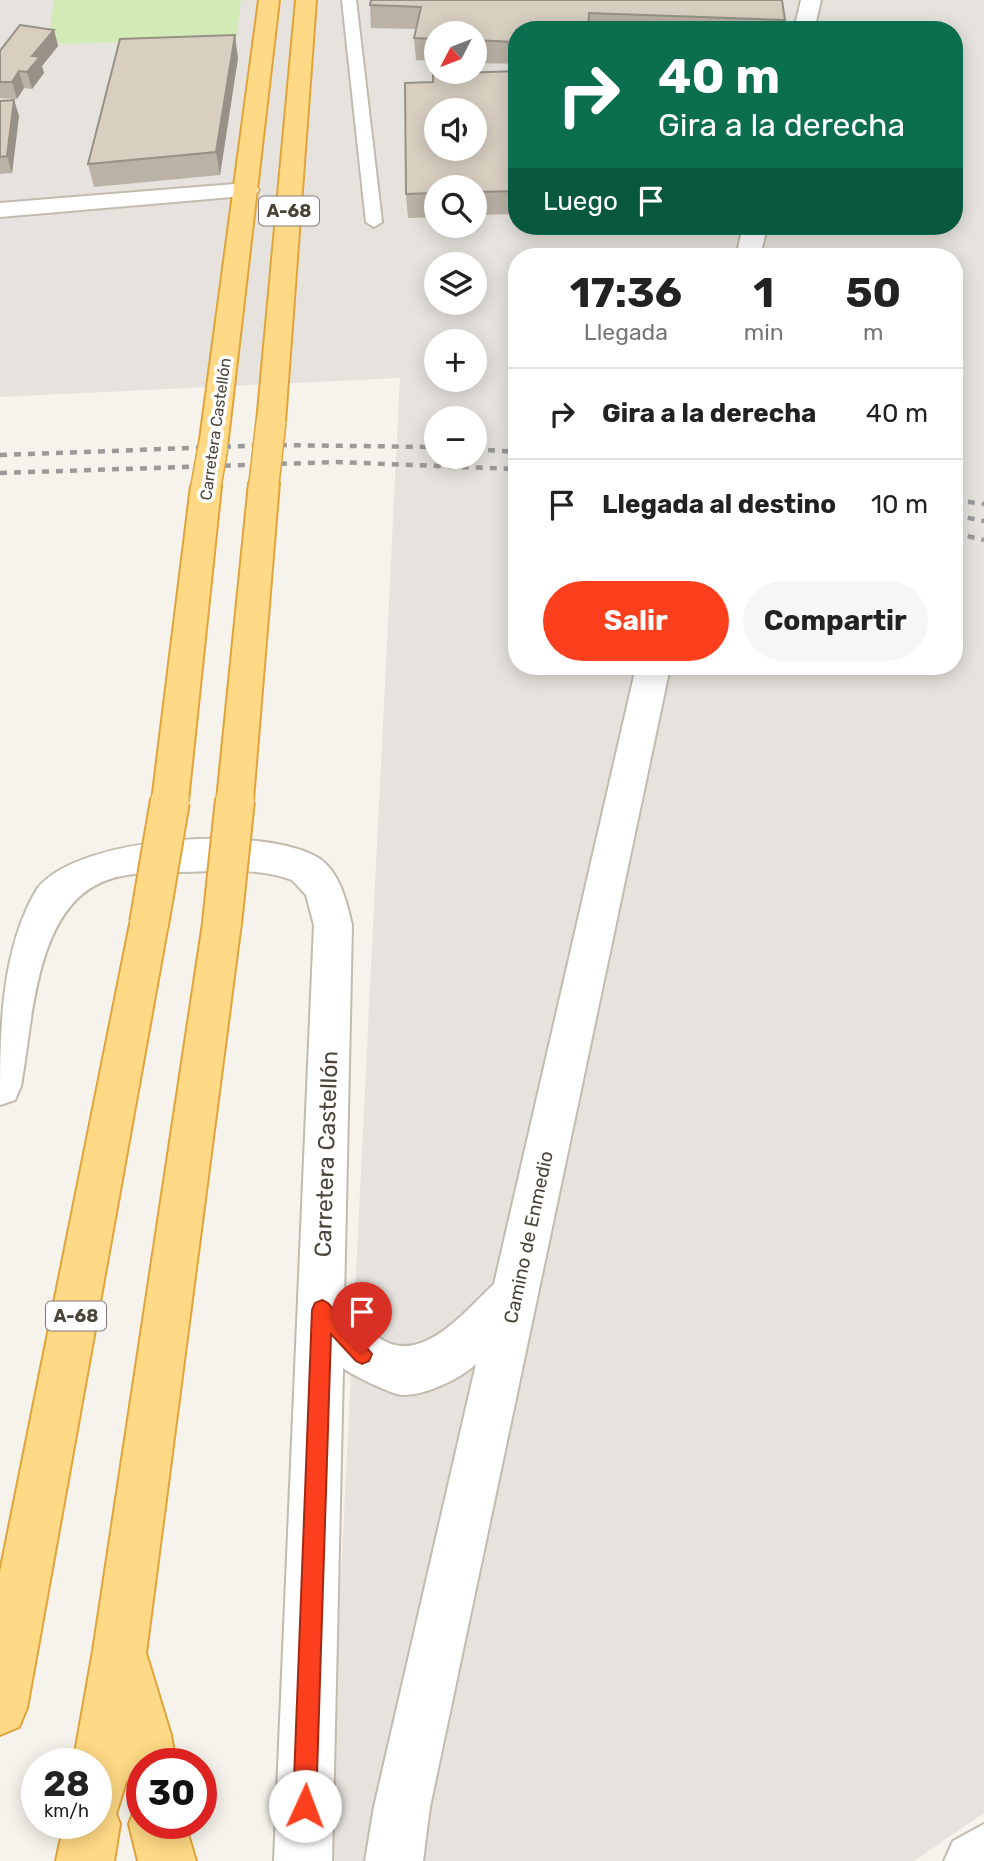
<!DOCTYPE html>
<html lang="es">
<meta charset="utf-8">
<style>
body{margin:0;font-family:Rubik,sans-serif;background:#f6f6f6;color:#222;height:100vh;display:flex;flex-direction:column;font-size:26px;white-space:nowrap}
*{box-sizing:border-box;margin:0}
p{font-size:23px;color:#767676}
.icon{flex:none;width:38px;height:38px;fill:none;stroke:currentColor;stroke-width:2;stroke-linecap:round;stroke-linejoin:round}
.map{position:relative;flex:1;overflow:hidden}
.sheet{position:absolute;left:508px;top:248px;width:455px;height:427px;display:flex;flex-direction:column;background:#fff;border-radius:28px;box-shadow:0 4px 18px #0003}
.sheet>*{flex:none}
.banner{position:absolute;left:508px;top:21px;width:455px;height:214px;border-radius:28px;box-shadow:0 4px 18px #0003;background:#0b6e4f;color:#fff;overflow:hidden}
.needle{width:46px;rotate:228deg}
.fabs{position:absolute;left:424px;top:21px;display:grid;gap:14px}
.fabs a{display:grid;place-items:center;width:63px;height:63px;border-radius:50%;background:#fff;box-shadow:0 4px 18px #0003;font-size:35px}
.speed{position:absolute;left:21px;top:1748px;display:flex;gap:14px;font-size:35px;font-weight:700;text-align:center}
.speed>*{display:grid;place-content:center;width:91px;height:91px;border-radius:50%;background:#fff;box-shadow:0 4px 18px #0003;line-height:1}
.speed small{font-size:18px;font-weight:400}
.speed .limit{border:10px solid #d22;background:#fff;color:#111}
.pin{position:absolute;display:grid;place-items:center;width:60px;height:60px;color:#fff;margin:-72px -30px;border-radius:50% 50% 50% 0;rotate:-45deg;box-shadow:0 0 7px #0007}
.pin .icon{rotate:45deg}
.me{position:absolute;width:77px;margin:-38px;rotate:2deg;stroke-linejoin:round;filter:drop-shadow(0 0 5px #0008)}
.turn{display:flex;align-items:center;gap:24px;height:147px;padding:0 35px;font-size:32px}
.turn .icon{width:91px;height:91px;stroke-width:2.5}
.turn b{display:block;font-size:49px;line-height:60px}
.then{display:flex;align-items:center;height:66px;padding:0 35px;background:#0003;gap:14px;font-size:26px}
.eta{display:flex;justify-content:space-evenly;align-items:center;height:119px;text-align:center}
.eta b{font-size:42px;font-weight:700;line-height:49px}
.cta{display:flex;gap:14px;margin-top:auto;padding:14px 35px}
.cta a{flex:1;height:80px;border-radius:42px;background:#fc3f1d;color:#fff;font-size:28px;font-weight:700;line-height:80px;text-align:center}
.cta a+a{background:#f6f6f6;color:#222}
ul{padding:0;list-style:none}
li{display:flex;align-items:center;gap:21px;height:91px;padding:0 35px;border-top:2px solid #e0e0e0}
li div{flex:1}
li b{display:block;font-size:26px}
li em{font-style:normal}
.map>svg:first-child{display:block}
.industrial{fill:#e6e2dd;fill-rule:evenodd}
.green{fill:#d2eab5}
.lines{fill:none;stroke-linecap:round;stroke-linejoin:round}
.service-casing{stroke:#c2bbae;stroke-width:4}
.minor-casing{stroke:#c2bbae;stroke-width:4}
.trunk-casing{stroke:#e0a43c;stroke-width:4}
.service{fill:#fff;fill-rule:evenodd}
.minor{fill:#fff;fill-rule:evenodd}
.trunk{fill:#ffd985;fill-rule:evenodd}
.rail{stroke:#9a9a9a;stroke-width:4.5;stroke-dasharray:7 7;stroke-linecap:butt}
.trunk-bridge-far1-casing{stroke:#e0a43c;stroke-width:32;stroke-linecap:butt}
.trunk-bridge-casing{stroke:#e0a43c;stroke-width:42;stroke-linecap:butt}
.trunk-bridge-far1{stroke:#ffd985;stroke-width:29}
.trunk-bridge{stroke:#ffd985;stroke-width:38}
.wall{fill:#bab2a6}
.shaded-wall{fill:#979187}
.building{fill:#d8cfc1;stroke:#979187;stroke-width:2;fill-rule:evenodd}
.route{fill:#fc3f1d;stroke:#a42913;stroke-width:2}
.labels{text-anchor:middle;stroke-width:7;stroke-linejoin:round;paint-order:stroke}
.far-street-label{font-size:16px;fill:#4b4439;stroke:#fff}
.shield{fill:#fff;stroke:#817c74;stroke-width:2}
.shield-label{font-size:18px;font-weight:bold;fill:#4b4439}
.street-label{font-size:19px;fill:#4b4439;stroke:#fff}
.near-street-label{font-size:23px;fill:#4b4439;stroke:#fff}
</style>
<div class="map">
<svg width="984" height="1861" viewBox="0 0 984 1861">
<rect width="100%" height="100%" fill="#f6f3ec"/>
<path class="industrial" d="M0,0H984V1813L914,1861H327L400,378L0,397ZM516,30H954V226H516ZM436,33H474V72H436ZM436,110H474V149H436ZM436,187H474V226H436ZM516,257H954V667H516ZM436,264H474V303H436ZM436,341H474V380H436ZM436,418H474V457H436Z"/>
<polygon class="green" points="54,0 241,0 236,40 48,44"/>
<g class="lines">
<g class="service-casing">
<polygon id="service" points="342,0 356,0 382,222 374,227 366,222"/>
</g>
<g class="minor-casing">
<g id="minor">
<polygon points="801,0 821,0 814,30 794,30"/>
<polygon points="247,183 255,185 259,190 255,195 0,217 0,203"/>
<polygon points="743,226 767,226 760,257 736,257"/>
<path d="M636,667H670L430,1807L423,1861H365L374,1807L476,1364C460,1379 424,1396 402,1395C391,1394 350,1374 343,1368L332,1861H274L314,925L306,895L292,880C259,867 216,871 181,872C157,872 129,872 107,880C34,906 33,1022 21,1086L15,1100L0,1105C0,1033 0,951 37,889C78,835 266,824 320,859C340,873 347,903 352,925L344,1300C355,1311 365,1326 377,1336C419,1370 466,1310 494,1284Z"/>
<polygon points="984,1824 984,1861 944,1861 953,1841"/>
</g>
</g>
<g class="trunk-casing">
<g id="trunk">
<polygon points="259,0 279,0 227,447 223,453 213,456 203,453 199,447"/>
<polygon points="296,0 316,0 285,422 281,428 271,431 261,428 257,422"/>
<polygon points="264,473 274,476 279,483 253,800 248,810 235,814 222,810 217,800 249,483 254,476"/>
<polygon points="206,476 216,479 221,486 188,801 183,811 170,815 157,811 152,801 191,486 196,479"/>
<polygon points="222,907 236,911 241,923 146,1653 171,1735 176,1764 142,1764 142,1789 128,1784 127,1779 116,1814 120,1824 114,1861 56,1861 64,1824 96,1824 96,1764 73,1764 93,1651 203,923 208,911"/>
<polygon points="149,908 163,912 168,924 27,1708 19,1727 0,1735 0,1572 130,924 135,912"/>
<polygon points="142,1802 142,1824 185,1824 196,1861 138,1861 129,1824 137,1804"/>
</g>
</g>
<use href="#service" class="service"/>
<use href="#minor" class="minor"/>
<use href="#trunk" class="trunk"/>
<g class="rail">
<polyline points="474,449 516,452"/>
<polyline points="0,455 273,445 436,447"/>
<polyline points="0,473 336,462 516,469"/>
<polyline points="954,500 984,504"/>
<polyline points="954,515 984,521"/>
<polyline points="954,533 984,540"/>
</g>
<g class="trunk-bridge-far1-casing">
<g id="trunk-bridge-far1">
<polyline points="264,483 271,422"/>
<polyline points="206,486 213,447"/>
</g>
</g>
<g class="trunk-bridge-casing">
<g id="trunk-bridge">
<polyline points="222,923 235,800"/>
<polyline points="149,924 170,801"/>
</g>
</g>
<use href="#trunk-bridge-far1" class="trunk-bridge-far1"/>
<use href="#trunk-bridge" class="trunk-bridge"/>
</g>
<g class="wall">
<polygon points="370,5 785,20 783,30 516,30 516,64 474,63 474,33 436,33 436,61 416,60 414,38 416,29 371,28"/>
<polygon points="54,30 58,46 42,66 44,73 32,89 24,88 17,99 0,98 0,51"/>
<polygon points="238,58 220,175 94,187 88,164"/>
<polygon points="516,71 516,214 474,215 474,187 436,187 436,217 408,218 406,194 433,82"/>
<polygon points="14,100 19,116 12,173 0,174 0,101"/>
</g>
<g class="shaded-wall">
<polygon points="54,30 58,46 42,66 44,73 32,89 27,72 32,56"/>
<polygon points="235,35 238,58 220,175 216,152"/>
<polygon points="19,71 24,88 17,99 12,82"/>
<polygon points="14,100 19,116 12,173 7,156"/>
</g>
<g class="building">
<polygon points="371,0 782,0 785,20 589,13 588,30 516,30 516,42 474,40 474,33 436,33 436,39 414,38 421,7 370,5"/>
<polygon points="20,25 54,30 32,56 40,57 27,72 19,71 12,82 0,82 0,51"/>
<polygon points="235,35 216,152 88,164 120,39"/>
<path d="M516,71V191L474,192V187H436V193L406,194L405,83L433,82V74ZM436,110H474V149H436Z"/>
<polygon points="14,100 7,156 0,157 0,101"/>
</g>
<polygon class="route" points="322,1300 328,1303 372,1354 369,1361 362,1364 356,1361 331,1334 316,1806 313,1814 305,1817 296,1814 293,1806 312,1310 315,1303"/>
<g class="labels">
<g class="far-street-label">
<text transform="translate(215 429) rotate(-82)" y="6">Carretera Castellón</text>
</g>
<g class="shield">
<rect x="259" y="196.5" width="60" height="29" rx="5"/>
<rect x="46" y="1301.5" width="60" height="29" rx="5"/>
</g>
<g class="shield-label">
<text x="289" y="217">A-68</text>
<text x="76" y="1322">A-68</text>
</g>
<g class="street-label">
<text transform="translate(528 1237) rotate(-78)" y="7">Camino de Enmedio</text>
</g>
<g class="near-street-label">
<text transform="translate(326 1154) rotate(-88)" y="8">Carretera Castellón</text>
</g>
</g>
</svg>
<div class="fabs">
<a><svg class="needle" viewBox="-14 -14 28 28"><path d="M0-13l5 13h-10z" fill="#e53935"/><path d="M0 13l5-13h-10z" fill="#767676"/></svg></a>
<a><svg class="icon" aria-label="sound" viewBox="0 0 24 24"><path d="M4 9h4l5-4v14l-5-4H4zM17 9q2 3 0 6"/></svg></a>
<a><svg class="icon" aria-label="search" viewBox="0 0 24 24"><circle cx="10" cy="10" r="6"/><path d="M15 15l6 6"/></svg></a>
<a><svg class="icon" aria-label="layers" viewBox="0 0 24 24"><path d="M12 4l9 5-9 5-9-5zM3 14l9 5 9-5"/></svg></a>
<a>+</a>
<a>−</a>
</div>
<div class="speed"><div>28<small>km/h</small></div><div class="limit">30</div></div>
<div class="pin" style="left:362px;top:1354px;background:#d93025"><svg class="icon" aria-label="arrive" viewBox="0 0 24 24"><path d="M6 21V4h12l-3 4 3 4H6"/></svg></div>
<svg class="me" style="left:305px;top:1806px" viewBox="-20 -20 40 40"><circle r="19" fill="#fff"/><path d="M0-13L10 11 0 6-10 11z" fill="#fc3f1d"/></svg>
<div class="banner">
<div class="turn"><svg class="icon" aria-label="right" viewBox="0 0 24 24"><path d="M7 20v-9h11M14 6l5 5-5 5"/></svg><div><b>40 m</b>Gira a la derecha</div></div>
<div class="then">Luego<svg class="icon" aria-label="arrive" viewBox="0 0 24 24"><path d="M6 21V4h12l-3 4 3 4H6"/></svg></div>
</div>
<section class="sheet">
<div class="eta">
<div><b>17:36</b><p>Llegada</p></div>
<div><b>1</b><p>min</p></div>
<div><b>50</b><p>m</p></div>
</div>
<ul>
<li><svg class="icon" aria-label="right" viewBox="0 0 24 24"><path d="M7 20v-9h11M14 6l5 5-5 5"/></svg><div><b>Gira a la derecha</b></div><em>40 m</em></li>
<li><svg class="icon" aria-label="arrive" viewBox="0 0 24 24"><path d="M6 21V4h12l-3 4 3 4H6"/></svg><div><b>Llegada al destino</b></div><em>10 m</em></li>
</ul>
<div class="cta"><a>Salir</a><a>Compartir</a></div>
</section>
</div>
